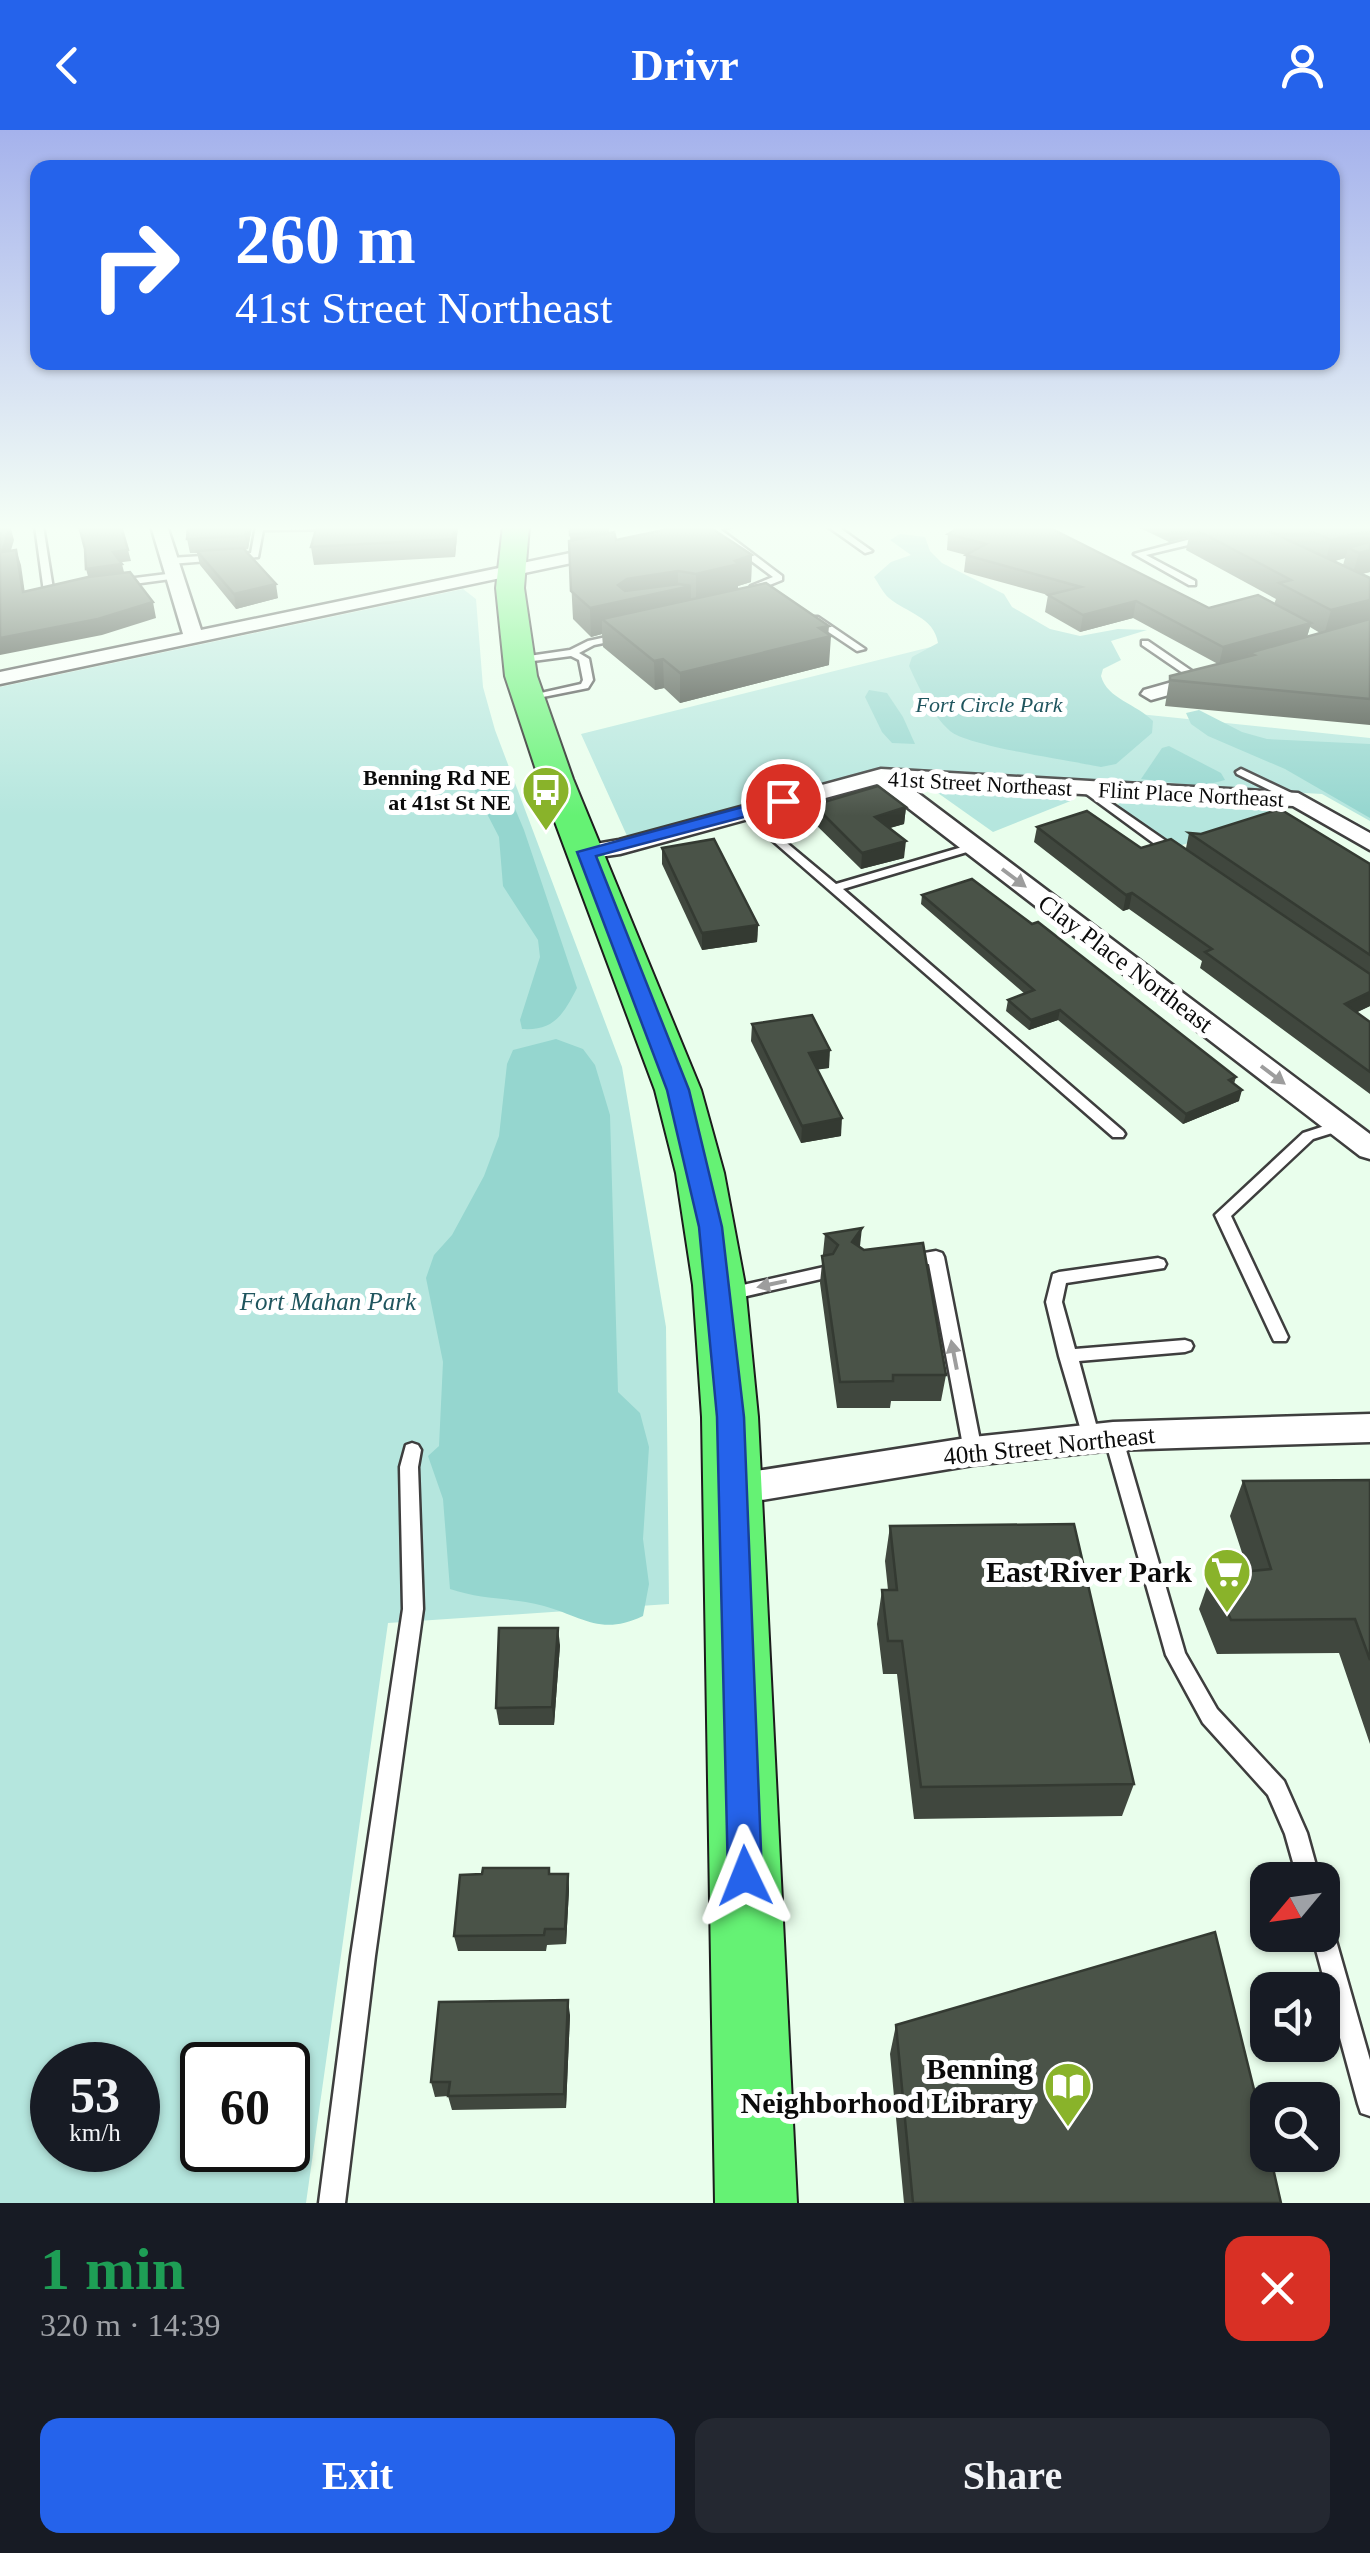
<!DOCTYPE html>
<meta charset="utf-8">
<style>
body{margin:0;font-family:Georgia,serif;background:#242831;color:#f1f3f6;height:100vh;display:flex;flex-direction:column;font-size:38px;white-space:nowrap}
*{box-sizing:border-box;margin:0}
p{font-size:32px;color:#9ea1a6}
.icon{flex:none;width:55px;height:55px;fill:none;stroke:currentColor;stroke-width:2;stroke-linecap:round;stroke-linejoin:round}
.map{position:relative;height:2073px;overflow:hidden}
.sheet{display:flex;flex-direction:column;background:#171b24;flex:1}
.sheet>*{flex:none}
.hud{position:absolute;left:30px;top:30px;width:1310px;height:210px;border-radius:20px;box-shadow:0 2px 8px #0004;background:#2563eb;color:#fff;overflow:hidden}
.needle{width:65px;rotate:241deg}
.tools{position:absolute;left:1250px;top:1732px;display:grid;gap:20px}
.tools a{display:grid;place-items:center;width:90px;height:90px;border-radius:20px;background:#171b24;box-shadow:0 2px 8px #0004;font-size:50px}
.speed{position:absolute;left:30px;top:1912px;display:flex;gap:20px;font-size:50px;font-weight:700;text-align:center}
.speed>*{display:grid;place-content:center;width:130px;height:130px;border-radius:50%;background:#171b24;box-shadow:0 2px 8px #0004;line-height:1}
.speed small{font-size:25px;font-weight:400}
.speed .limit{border:5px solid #111;border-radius:15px;background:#fff;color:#111}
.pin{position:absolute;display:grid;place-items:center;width:85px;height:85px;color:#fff;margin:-42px;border:5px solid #fff;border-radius:50%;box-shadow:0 2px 10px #0007}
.me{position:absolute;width:110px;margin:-55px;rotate:358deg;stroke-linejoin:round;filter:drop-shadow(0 0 8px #0008)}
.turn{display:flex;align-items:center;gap:35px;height:210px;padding:0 40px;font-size:45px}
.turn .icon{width:130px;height:130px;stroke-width:2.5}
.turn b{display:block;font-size:70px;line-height:85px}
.round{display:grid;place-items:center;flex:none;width:105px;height:105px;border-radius:20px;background:#242831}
.head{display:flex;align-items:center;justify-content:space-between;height:170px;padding:0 40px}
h1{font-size:60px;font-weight:700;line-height:75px;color:#1e9e55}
.button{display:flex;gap:20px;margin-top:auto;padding:20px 40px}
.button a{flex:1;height:115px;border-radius:20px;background:#2563eb;color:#fff;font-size:40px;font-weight:700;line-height:115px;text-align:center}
.button a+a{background:#242831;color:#f1f3f6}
header{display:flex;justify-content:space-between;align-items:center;height:130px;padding:0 40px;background:#2563eb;color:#fff;font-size:45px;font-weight:700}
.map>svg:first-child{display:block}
.green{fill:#b5e6de;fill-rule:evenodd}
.forest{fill:#95d6cf}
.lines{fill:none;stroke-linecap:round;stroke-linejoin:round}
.service-casing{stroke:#3e3e3e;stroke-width:5}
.minor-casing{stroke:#3e3e3e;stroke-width:5}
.primary-casing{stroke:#1c1c1c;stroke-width:4}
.service{fill:#fff;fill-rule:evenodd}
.minor{fill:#fff;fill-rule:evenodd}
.primary{fill:#65f274;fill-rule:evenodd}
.wall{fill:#40473e;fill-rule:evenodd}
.shaded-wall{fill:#343a32}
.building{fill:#4a5348;stroke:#343a32;stroke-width:2.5}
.oneway{fill:#9d9d9d}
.route{fill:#2563eb;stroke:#184099;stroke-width:2.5}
.labels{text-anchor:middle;stroke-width:10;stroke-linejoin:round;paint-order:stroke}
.far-park-label{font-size:22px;font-style:italic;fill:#1f555e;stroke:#fff}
.far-poi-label{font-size:22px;font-weight:bold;fill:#0b0b0b;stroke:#fff;text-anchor:end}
.far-street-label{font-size:22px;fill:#0b0b0b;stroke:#fff}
.street-label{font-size:25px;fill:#0b0b0b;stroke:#fff}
.park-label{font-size:25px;font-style:italic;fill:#1f555e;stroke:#fff}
.near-poi-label{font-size:30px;font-weight:bold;fill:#0b0b0b;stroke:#fff;text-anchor:end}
</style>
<header><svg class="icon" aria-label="back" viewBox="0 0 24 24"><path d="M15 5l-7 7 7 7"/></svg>Drivr<svg class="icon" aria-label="person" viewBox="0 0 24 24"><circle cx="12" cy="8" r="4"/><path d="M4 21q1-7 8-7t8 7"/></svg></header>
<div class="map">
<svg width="1370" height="2073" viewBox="0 0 1370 2073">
<rect width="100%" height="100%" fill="#e9feec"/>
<g class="green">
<path d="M463,459L476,469L483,557L495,600L622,937L666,1197L669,1474L388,1493L306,2073H0V557ZM52,1935H138V2020H52ZM202,1935H288V2020H202Z"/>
<polygon points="983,504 1139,584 1370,608 1370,691 1322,664 932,641 864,642 628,708 581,604"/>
<polygon points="928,656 1052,663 1073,670 993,702"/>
<polygon points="1125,669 1284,682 1176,717 1116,676"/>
</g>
<g class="forest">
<path d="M900,404L925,407L930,421L942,433L1004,464L1012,477L1050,499L1080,506L1118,499L1147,500L1111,511L1121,530L1103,539L1101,546C1107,569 1137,574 1153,591L1152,603L1116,634L1101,637C1072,631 967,616 950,601C931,584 919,558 909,536L912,527L938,513C934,487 907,483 889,468C883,463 879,454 874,447L891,432L911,425L890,410Z"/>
<polygon points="869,560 887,563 903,587 915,614 892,613 882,602 865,567"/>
<polygon points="1199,580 1242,602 1267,609 1370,614 1370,688 1285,639 1208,606 1191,594 1186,583"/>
<polygon points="1169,616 1221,643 1225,650 1202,656 1141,649 1162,618"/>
<path d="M479,644L503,650L524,700L577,858C563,885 554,901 522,899L520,890L540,827L538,810L503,756L499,707L470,651Z"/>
<path d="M556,909L583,919L595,935L610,985L618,1262L640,1283L649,1317L643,1409L649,1454L643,1486C601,1506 583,1487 544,1476C512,1467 486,1471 450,1459L443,1369L428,1326L439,1316L443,1232L426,1148L434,1125L452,1105L484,1046L499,1006L507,934L513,920Z"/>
</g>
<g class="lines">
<g class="service-casing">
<g id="service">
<polygon points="35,396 43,396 53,459 64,459 64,463 49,465 44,462"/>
<polygon points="256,396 361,396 357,399 263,400 258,427 170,434 166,431 170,428 251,423"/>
<polygon points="710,396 716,396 782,446 782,450 757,460 754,465 748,465 746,463 751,456 773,447 710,400"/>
<polygon points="827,396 837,396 872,421 865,423"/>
<polygon points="1206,405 1209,406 1209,410 1146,425 1195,451 1195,455 1189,455 1134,424"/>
<polygon points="175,443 179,446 178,448 119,456 114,453 119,450"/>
<polygon points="812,487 818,487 865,519 857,521 812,491"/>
<polygon points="620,504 623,505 623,509 594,515 579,523 589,529 593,550 588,558 528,570 523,567 581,554 583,550 579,530 571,526 518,533 515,532 515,528 570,520 588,511"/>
<polygon points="1142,511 1148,511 1205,550 1196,552 1142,515"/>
<polygon points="1241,639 1302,668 1304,670 1302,672 1294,672 1237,644 1236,642"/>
<polygon points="1085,655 1179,720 1179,726 1171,726 1081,660 1081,656"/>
<polygon points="746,679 836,754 969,715 977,715 977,719 843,759 1123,1001 1125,1004 1123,1007 1113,1007 742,684 742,680"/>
<polygon points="1340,991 1345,993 1347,996 1345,999 1313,1009 1231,1086 1288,1207 1286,1211 1274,1211 1272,1207 1215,1085 1303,1003"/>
<polygon points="936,1121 942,1123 944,1127 982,1321 979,1326 973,1328 967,1326 964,1321 929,1134 907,1137 901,1135 899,1131 901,1127"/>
<polygon points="1158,1128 1164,1130 1166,1134 1164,1138 1066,1153 1062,1172 1075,1219 1185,1210 1191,1212 1193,1216 1191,1220 1185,1222 1079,1231 1100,1309 1097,1314 1091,1316 1085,1314 1059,1226 1046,1172 1053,1144 1059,1142"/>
<polygon points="824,1137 830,1139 832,1143 830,1147 725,1171 719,1169 717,1165 719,1161 725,1159"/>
<polygon points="1113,1299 1119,1301 1122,1306 1185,1523 1217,1579 1284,1651 1307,1703 1320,1750 1298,1750 1285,1704 1268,1665 1203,1593 1166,1525 1104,1306 1107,1301"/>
<polygon points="412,1313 418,1315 421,1320 418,1337 423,1479 375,1826 345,2073 319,2073 351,1826 403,1479 400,1337 406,1315"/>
<polygon points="1322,1789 1330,1792 1333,1800 1370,1930 1370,1986 1361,1983 1358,1974 1312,1805 1322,1805"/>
</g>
</g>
<g class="minor-casing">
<g id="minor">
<polygon points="151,396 167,396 201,500 609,415 618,420 609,425 0,554 0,542 183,504"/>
<polygon points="702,396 733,396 674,412 665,407"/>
<polygon points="1204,543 1214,549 1211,553 1151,570 1141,564 1144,560"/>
<polygon points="881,639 1298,663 1370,703 1370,720 1293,676 906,654 1370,1004 1370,1029 1360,1026 877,654 620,724 586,729 574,722 578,717 619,710"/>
<polygon points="1370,1284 1370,1312 1113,1320 973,1335 731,1375 718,1371 713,1360 718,1349 731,1345 973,1307 1113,1292"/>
</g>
</g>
<g class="primary-casing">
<polygon id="primary" points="503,396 529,396 524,458 537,546 573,649 701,960 724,1043 745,1155 758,1287 797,2073 715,2073 702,1287 693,1155 676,1043 655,960 539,649 505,546 496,458"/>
</g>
<use href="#service" class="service"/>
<use href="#minor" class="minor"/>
<use href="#primary" class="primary"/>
</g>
<g class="wall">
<polygon points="252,396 248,419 245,420 278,468 236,479 200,435 197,423 190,423 187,409"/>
<polygon points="317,396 458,396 455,427 314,435 311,417"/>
<polygon points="570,396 609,403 616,410 752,425 751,452 738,456 738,459 828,505 829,535 680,573 664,558 655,560 603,517 602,504 591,507 573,489 569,411 571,410"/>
<path d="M962,396L1209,478L1274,474L1276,469L1186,420L1189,407L1169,412L1136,396H1370V442L1362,444L1370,448V595L1165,576L1170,546L1218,534L1133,488L1080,502L1045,482L1048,465L964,442L966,425L947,420L948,404ZM1345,428L1343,435L1334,431ZM1310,497L1320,503L1307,507Z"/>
<polygon points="814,675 906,677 904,694 889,698 904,728 861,739 813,692"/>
<polygon points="1037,697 1141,718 1186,718 1189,703 1370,734 1370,876 1357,882 1370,892 1370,964 1200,838 1202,831 1129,779 1123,781 1034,712"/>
<polygon points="662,718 758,795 757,812 702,820 662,734"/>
<polygon points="922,765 1236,947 1234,954 1239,971 1183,994 1058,890 1029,900 1006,881 1008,870 1025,864 921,774"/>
<polygon points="752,894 829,938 817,939 841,1006 801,1013 751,911"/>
<polygon points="825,1104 860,1117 946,1245 941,1271 891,1271 890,1278 837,1278 820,1153"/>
<polygon points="1370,1350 1370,1614 1339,1523 1217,1524 1199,1479 1211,1445 1248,1441 1230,1386 1243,1351"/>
<polygon points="890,1396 1134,1654 1122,1686 914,1689 897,1544 883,1544 877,1494 882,1460 888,1460 885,1431"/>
<polygon points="560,1515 554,1595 499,1595 496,1578"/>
<polygon points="550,1744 568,1744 569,1760 566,1814 547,1815 546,1821 458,1821 454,1806"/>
<polygon points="570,1885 566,1978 452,1980 448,1966 435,1967 431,1952"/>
<polygon points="896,1895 1281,2073 904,2073 890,1924"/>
</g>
<g class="shaded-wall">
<polygon points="10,396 14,410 6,437 2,422"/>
<polygon points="247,396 252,396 248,419 245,406"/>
<polygon points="454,396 458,396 455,427 453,409"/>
<polygon points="1179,396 1215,396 1191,397 1189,407 1169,412 1172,398"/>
<polygon points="1260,396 1278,396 1278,398 1259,403"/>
<polygon points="609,397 609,411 571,419 570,405"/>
<polygon points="1370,400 1370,442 1352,446 1359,423 1348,418 1345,428 1325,434 1331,410"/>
<polygon points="16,420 21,435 27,478 23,462"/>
<polygon points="128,420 131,431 115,433 113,422"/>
<polygon points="752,425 751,452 738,456 738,461 696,471 696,444"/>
<polygon points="122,434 125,446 89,450 86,439"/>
<polygon points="678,441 678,459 691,456 691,484 602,489 602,504 591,507 590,478 618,455 627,449"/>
<polygon points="276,454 278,468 236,479 234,464"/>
<polygon points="1370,470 1370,489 1324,505 1331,480"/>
<polygon points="1136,471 1133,488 1080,502 1083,485"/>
<polygon points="153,472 156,488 102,505 0,525 0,508"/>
<polygon points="1311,493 1306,510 1249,523 1248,527 1219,535 1223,517"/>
<polygon points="829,496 828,507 831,506 829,535 680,573 680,543"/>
<polygon points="663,529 664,558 655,560 654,531"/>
<polygon points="906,677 904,694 873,703 875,687"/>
<polygon points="906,711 904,728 861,739 862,723"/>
<polygon points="1132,763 1129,779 1123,781 1126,765"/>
<polygon points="758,795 757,812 702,820 702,803"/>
<polygon points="1370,862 1370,876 1339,891 1345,874"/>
<polygon points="1060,880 1058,890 1029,900 1031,890"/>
<polygon points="830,920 829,938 808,941 809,923"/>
<polygon points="1242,960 1239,971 1183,994 1186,984"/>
<polygon points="842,988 841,1006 801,1013 802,996"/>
<polygon points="862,1098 859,1125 852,1112"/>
<polygon points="558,1498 560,1515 554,1595 552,1577"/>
<polygon points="568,1744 569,1760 566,1814 565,1799"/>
<polygon points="568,1870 570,1885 566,1978 564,1964"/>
</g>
<g class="building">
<polygon points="0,396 10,396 2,422 16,420 23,462 88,447 130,442 153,472 98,489 0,508"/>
<polygon points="79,396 121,396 128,420 113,422 122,434 86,439 85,419"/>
<polygon points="188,396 247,396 245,406 187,409"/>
<polygon points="317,396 454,396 453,409 311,417"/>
<polygon points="570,396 608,396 609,397 570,405"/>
<polygon points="683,396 708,396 752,425 735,431 739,434 696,444 678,441 627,449 618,455 625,461 679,454 691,456 590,478 571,461 569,411 614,402 616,410"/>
<polygon points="962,396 1046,396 1209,478 1258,465 1311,493 1223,517 1136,471 1083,485 1048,465 1081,457 966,425 986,414 948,404"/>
<polygon points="1258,396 1370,448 1370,470 1331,480 1279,453 1291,450 1191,397"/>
<polygon points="1299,396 1370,396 1370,400 1331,410"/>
<polygon points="1370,412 1370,420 1359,423 1348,418"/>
<polygon points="243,418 276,454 234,464 197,421"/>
<polygon points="766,453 829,496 819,498 831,506 680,543 663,529 654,531 602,489"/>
<polygon points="1370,489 1370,569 1170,550 1170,546 1254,525 1249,523"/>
<polygon points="878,656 906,677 875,687 906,711 862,723 814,675"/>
<polygon points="1280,679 1370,734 1370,825 1189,703 1201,704"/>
<polygon points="1087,681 1141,718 1171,709 1370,844 1370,862 1345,874 1370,892 1370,942 1205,822 1212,819 1132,763 1126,765 1037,697"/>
<polygon points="714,709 758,795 702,803 662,718"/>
<polygon points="972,749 1032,794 1038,792 1236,947 1229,950 1242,960 1186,984 1060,880 1031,890 1008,870 1034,860 922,765"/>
<polygon points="812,885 830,920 809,923 842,988 802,996 752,894"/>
<polygon points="862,1098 852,1112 864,1120 923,1113 946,1245 893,1245 893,1251 840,1252 822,1126 833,1124 838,1115 825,1104"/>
<polygon points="1370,1350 1370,1530 1355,1489 1231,1490 1211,1445 1271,1439 1243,1351"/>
<polygon points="1074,1394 1134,1654 921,1657 902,1511 888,1511 882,1460 897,1460 890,1396"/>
<polygon points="499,1498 558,1498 552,1577 496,1578"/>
<polygon points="483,1738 549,1738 549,1744 568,1744 565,1799 545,1799 544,1805 454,1806 460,1745 482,1744"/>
<polygon points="1215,1802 1268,2016 1268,2025 1270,2025 1281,2073 913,2073 896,1895"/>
<polygon points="568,1870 564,1964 448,1966 450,1952 431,1952 439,1872"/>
</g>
<defs><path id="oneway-solid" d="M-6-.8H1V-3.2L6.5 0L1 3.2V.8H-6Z" transform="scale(2.5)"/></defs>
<g class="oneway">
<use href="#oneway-solid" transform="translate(1014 748) rotate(37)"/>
<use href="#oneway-solid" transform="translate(1273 945) rotate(37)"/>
<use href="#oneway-solid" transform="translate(772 1154) rotate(168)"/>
<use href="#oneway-solid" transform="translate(954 1225) rotate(-101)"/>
</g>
<linearGradient id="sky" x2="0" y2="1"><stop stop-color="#a5b2ec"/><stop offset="0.58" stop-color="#f5fff6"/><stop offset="1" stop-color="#f5fff6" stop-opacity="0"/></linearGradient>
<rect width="1370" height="686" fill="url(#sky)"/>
<polygon class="route" points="783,666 789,668 789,675 596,726 689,960 722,1097 744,1287 762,1746 757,1758 745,1763 733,1758 728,1746 717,1287 699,1097 667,960 577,722"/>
<defs>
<g id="bus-pin" transform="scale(2.5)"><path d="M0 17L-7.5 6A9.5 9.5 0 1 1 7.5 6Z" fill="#89b32a" stroke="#fff"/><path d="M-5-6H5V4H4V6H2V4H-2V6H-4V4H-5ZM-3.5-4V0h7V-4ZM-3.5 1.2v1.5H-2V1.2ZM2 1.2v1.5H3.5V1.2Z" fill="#fff"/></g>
<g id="supermarket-pin" transform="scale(2.5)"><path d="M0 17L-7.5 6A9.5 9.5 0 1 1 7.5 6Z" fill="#89b32a" stroke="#fff"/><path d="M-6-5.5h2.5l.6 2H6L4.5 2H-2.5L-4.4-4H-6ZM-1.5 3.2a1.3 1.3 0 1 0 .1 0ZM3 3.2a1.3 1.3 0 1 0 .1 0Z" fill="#fff"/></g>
<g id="library-pin" transform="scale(2.5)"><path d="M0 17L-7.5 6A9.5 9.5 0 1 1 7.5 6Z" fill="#89b32a" stroke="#fff"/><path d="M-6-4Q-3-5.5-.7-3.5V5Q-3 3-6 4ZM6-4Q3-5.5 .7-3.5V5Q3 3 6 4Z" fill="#fff"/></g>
</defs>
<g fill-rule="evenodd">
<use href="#bus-pin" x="546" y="660"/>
<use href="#supermarket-pin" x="1227" y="1442"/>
<use href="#library-pin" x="1068" y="1956"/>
</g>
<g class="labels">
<g class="far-park-label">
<text x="989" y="582">Fort Circle Park</text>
</g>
<g class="far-poi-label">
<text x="511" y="655">Benning Rd NE<tspan x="511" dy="25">at 41st St NE</tspan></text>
</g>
<g class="far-street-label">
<text transform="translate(980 653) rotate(3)" y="8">41st Street Northeast</text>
<text transform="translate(1191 664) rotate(3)" y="8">Flint Place Northeast</text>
</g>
<g class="street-label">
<text transform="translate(1126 833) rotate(37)" y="9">Clay Place Northeast</text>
<text transform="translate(1049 1315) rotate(-6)" y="9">40th Street Northeast</text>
</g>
<g class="park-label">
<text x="328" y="1180">Fort Mahan Park</text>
</g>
<g class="near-poi-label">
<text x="1192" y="1452">East River Park</text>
<text x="1033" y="1949">Benning<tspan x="1033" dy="34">Neighborhood Library</tspan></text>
</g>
</g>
</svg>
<div class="tools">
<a><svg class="needle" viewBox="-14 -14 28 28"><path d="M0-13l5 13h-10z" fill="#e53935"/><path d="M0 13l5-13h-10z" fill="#9ea1a6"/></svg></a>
<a><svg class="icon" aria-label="sound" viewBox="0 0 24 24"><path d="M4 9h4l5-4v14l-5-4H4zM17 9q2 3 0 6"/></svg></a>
<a><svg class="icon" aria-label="search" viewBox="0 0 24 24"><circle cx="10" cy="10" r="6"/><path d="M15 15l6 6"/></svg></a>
</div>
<div class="speed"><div>53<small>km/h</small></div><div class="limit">60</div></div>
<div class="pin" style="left:783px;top:671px;background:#d93025"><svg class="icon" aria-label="arrive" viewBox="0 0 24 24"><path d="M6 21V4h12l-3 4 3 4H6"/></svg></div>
<svg class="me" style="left:745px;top:1746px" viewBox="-20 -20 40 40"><path d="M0-17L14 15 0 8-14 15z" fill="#2563eb" stroke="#fff" stroke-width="4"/></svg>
<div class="hud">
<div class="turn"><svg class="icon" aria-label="right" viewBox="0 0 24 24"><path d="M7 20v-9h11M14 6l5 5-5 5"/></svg><div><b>260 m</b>41st Street Northeast</div></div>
</div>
</div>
<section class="sheet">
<div class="head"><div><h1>1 min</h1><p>320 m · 14:39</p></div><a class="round" style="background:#d93025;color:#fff"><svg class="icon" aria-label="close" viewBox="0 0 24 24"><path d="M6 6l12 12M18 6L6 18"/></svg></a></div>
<div class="button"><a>Exit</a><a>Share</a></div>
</section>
